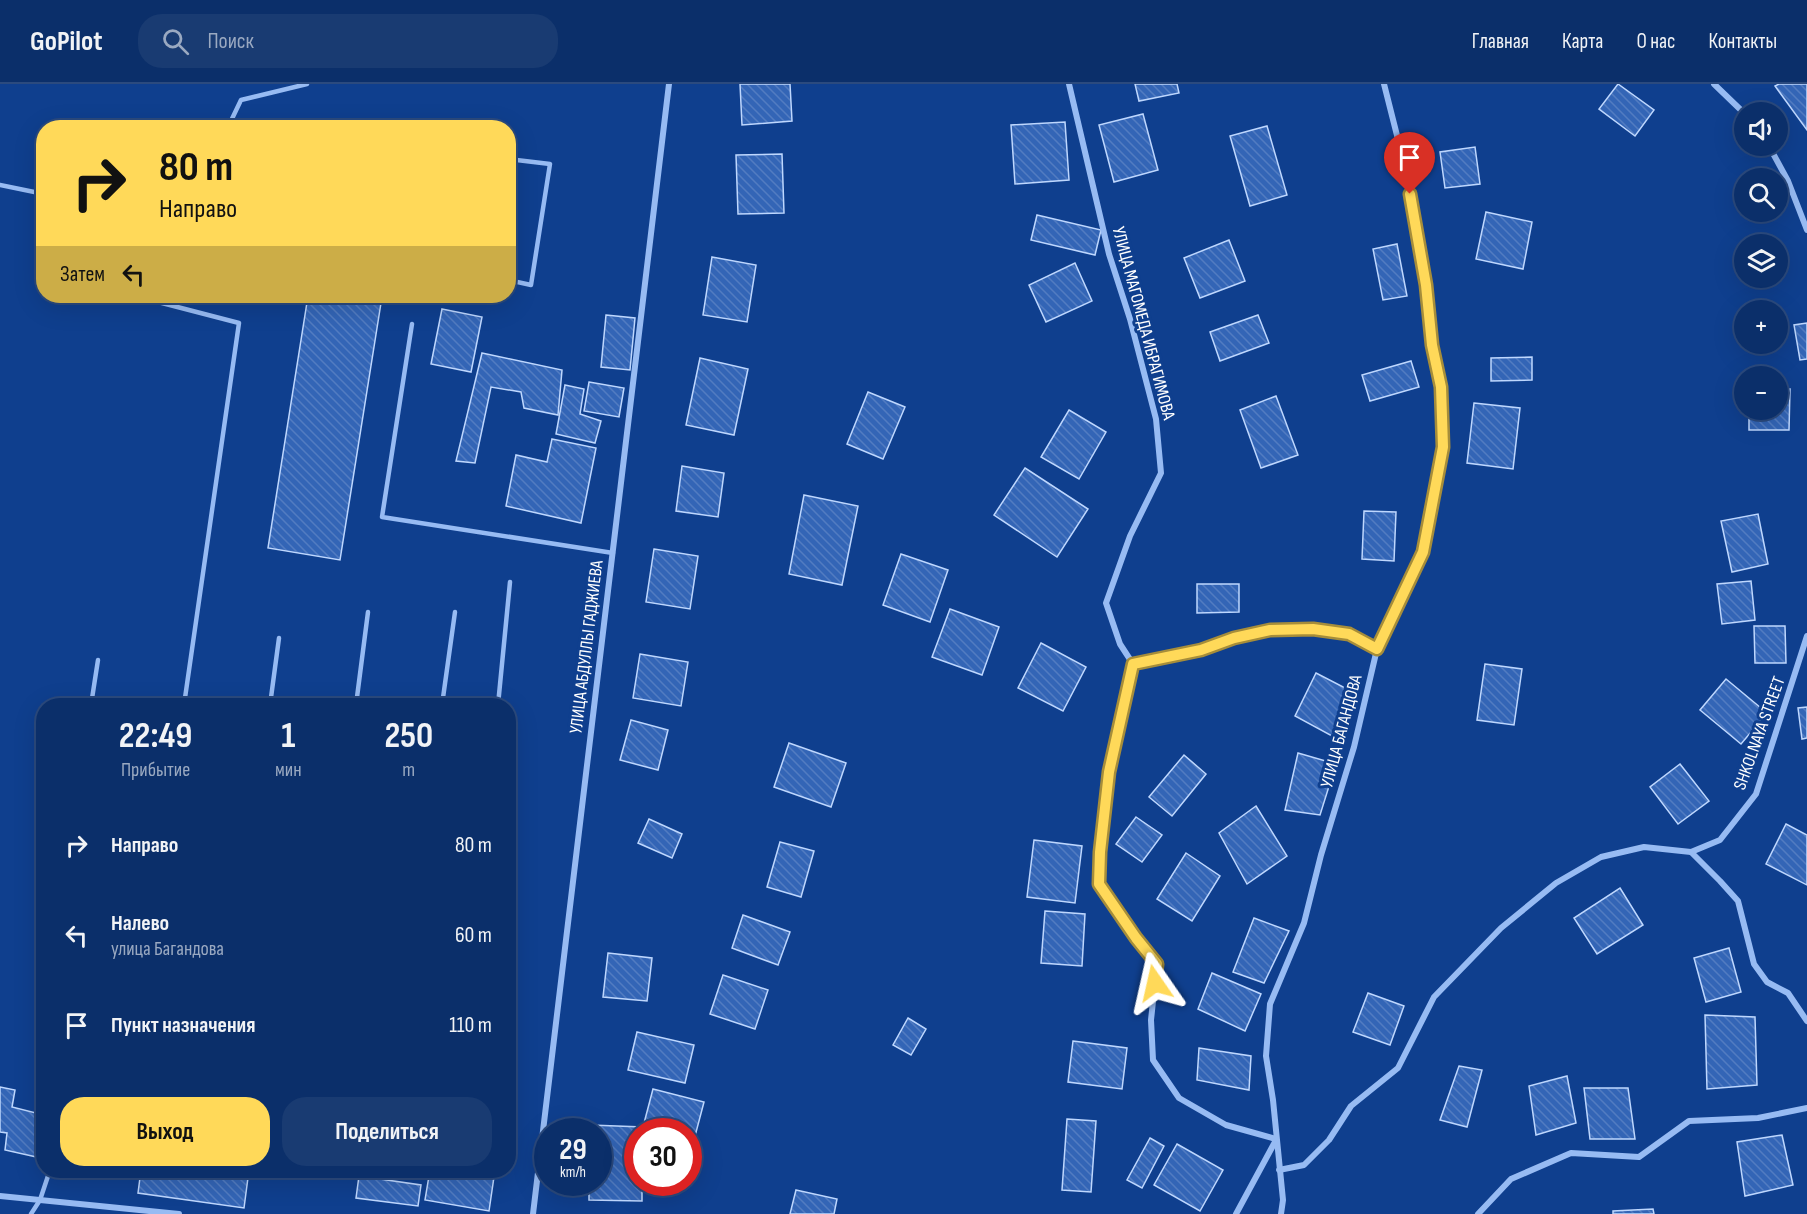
<!DOCTYPE html>
<html lang="ru">
<meta charset="utf-8">
<style>
body{margin:0;font-family:"Sofia Sans Condensed",sans-serif;background:#193b72;color:#f1f3f6;height:100vh;display:flex;flex-direction:column;font-size:22px;white-space:nowrap}
*{box-sizing:border-box;margin:0}
p{font-size:20px;color:#9aa9c1}
.icon{flex:none;width:33px;height:33px;fill:none;stroke:currentColor;stroke-width:2;stroke-linecap:round;stroke-linejoin:round}
.map{position:relative;flex:1;overflow:hidden}
.details{position:absolute;left:36px;top:614px;width:480px;height:480px;display:flex;flex-direction:column;background:#0b2f6a;border-radius:24px;box-shadow:0 6px 24px #0002,0 0 0 2px #2b4a7e}
.details>*{flex:none}
.guide{position:absolute;left:36px;top:36px;width:480px;height:183px;border-radius:24px;box-shadow:0 6px 24px #0002,0 0 0 2px #2b4a7e;background:#ffd959;color:#111;overflow:hidden}
.tools{position:absolute;left:1734px;top:18px;display:grid;gap:12px}
.tools a{display:grid;place-items:center;width:54px;height:54px;border-radius:50%;background:#0b2f6a;box-shadow:0 6px 24px #0002,0 0 0 2px #2b4a7e;font-size:30px}
.speed{position:absolute;left:534px;top:1034px;display:flex;gap:12px;font-size:30px;font-weight:700;text-align:center}
.speed>*{display:grid;place-content:center;width:78px;height:78px;border-radius:50%;background:#0b2f6a;box-shadow:0 6px 24px #0002,0 0 0 2px #2b4a7e;line-height:1}
.speed small{font-size:15px;font-weight:400}
.speed .limit{border:9px solid #d22;background:#fff;color:#111}
.pin{position:absolute;display:grid;place-items:center;width:51px;height:51px;color:#fff;margin:-62px -26px;border-radius:50% 50% 50% 0;rotate:-45deg;box-shadow:0 0 6px #0007}
.pin .icon{rotate:45deg}
.me{position:absolute;width:66px;margin:-33px;rotate:349deg;stroke-linejoin:round;filter:drop-shadow(0 0 4px #0008)}
.turn{display:flex;align-items:center;gap:21px;height:126px;padding:0 24px;font-size:27px}
.turn .icon{width:78px;height:78px;stroke-width:2.5}
.turn b{display:block;font-size:42px;line-height:51px}
.then{display:flex;align-items:center;height:57px;padding:0 24px;background:#0003;gap:12px;font-size:22px}
.eta{display:flex;justify-content:space-evenly;align-items:center;height:102px;text-align:center}
.eta b{font-size:36px;font-weight:700;line-height:42px}
.primary-button{display:flex;gap:12px;margin-top:auto;padding:12px 24px}
.primary-button a{flex:1;height:69px;border-radius:24px;background:#ffd959;color:#111;font-size:24px;font-weight:700;line-height:69px;text-align:center}
.primary-button a+a{background:#193b72;color:#f1f3f6}
ul{padding:0;list-style:none}
li{display:flex;align-items:center;gap:18px;height:90px;padding:0 24px}
li div{flex:1}
li b{display:block;font-size:22px}
li em{font-style:normal}
header{display:flex;align-items:center;gap:36px;box-sizing:border-box;height:84px;padding:0 30px;background:#0b2f6a;border-bottom:2px solid #2b4a7e}
header strong{font-size:28px}
nav{display:flex;gap:33px;margin-inline-start:auto;font-size:21px}
.search{width:420px;height:54px;background:#193b72;display:flex;align-items:center;gap:15px;box-sizing:border-box;padding:0 21px;border-radius:24px;color:#9aa9c1;font-size:22px}
.map>svg:first-child{display:block}
.building{fill:url(#building-back-hatch);stroke:#bed7fe;stroke-width:1.5}
.lines{fill:none;stroke-linecap:round;stroke-linejoin:round}
.service{stroke:#97bbf3;stroke-width:4.5}
.minor{stroke:#97bbf3;stroke-width:6}
.route-casing{stroke:#a68d3a;stroke-width:15}
.route{stroke:#ffd959;stroke-width:10}
.labels{text-anchor:middle;stroke-width:6;stroke-linejoin:round;paint-order:stroke}
.street-label{font-size:18px;fill:#fff;stroke:#0f3f8e}
</style>
<header>
<strong>GoPilot</strong>
<div class="search"><svg class="icon" aria-label="search" viewBox="0 0 24 24"><circle cx="10" cy="10" r="6"/><path d="M15 15l6 6"/></svg>Поиск</div>
<nav><a>Главная</a><a>Карта</a><a>О нас</a><a>Контакты</a></nav>
</header>
<div class="map">
<svg width="1807" height="1130" viewBox="0 0 1807 1130">
<defs>
<pattern id="building-back-hatch" width="6" height="6" patternUnits="userSpaceOnUse" patternTransform="scale(1.5)"><rect width="6" height="6" fill="#3365b6"/><path d="M-1 5l2 2M0 0l6 6M5-1l2 2" fill="none" stroke="#527cc1"/></pattern>
</defs>
<rect width="100%" height="100%" fill="#0f3f8e"/>
<g class="building">
<polygon points="740,0 790,0 792,37 742,41"/>
<polygon points="1135,0 1177,0 1179,9 1139,17"/>
<polygon points="1618,0 1654,26 1635,52 1599,25"/>
<polygon points="1779,0 1807,0 1807,46 1775,2"/>
<polygon points="1143,30 1158,86 1114,98 1099,41"/>
<polygon points="1065,38 1069,96 1015,100 1011,41"/>
<polygon points="1267,42 1287,111 1250,122 1230,52"/>
<polygon points="1475,63 1480,100 1445,104 1440,68"/>
<polygon points="782,70 784,129 738,130 736,71"/>
<polygon points="1486,128 1532,138 1523,185 1476,175"/>
<polygon points="1037,131 1101,146 1095,171 1031,156"/>
<polygon points="1229,156 1245,197 1200,214 1184,174"/>
<polygon points="1397,160 1407,212 1383,216 1373,165"/>
<polygon points="712,173 756,181 747,238 703,231"/>
<polygon points="1075,179 1092,217 1046,238 1029,201"/>
<polygon points="308,212 330,212 381,219 340,476 268,464"/>
<polygon points="442,225 482,233 471,288 431,280"/>
<polygon points="606,231 635,234 630,286 601,283"/>
<polygon points="1258,231 1269,259 1220,277 1210,248"/>
<polygon points="1807,239 1807,275 1800,276 1794,241"/>
<polygon points="482,269 562,286 558,331 524,324 521,308 491,303 475,379 456,377"/>
<polygon points="1532,273 1532,296 1491,297 1491,274"/>
<polygon points="700,274 748,285 734,351 686,341"/>
<polygon points="1411,277 1419,303 1370,317 1362,291"/>
<polygon points="589,298 624,304 619,333 584,327"/>
<polygon points="565,301 584,305 580,330 601,337 595,359 556,350"/>
<polygon points="1778,305 1790,305 1789,346 1749,346 1749,326 1778,326"/>
<polygon points="868,308 905,323 883,375 847,360"/>
<polygon points="1276,312 1298,371 1261,384 1240,326"/>
<polygon points="1474,319 1520,324 1513,385 1467,379"/>
<polygon points="1069,326 1106,348 1079,395 1041,373"/>
<polygon points="552,355 596,364 581,439 506,422 516,371 547,378"/>
<polygon points="682,382 724,389 718,433 676,427"/>
<polygon points="1025,384 1088,425 1057,473 994,431"/>
<polygon points="804,411 858,422 842,501 789,490"/>
<polygon points="1364,427 1396,428 1394,477 1362,475"/>
<polygon points="1758,430 1768,480 1732,488 1721,437"/>
<polygon points="654,465 698,472 690,525 646,518"/>
<polygon points="901,470 948,486 930,538 883,521"/>
<polygon points="1751,497 1755,536 1722,540 1717,500"/>
<polygon points="1197,500 1239,500 1239,528 1197,529"/>
<polygon points="950,525 999,543 982,591 932,573"/>
<polygon points="1754,542 1785,542 1786,579 1755,579"/>
<polygon points="1041,559 1086,583 1063,627 1018,604"/>
<polygon points="640,570 688,578 681,622 633,614"/>
<polygon points="1485,580 1522,585 1514,641 1477,636"/>
<polygon points="1316,589 1353,608 1332,652 1295,632"/>
<polygon points="1726,595 1767,629 1741,660 1700,626"/>
<polygon points="1807,623 1807,654 1802,655 1798,624"/>
<polygon points="631,636 668,646 658,686 620,676"/>
<polygon points="789,659 846,679 831,723 774,703"/>
<polygon points="1298,669 1336,680 1320,731 1285,726"/>
<polygon points="1184,671 1206,690 1172,732 1149,713"/>
<polygon points="1680,680 1709,717 1678,740 1650,703"/>
<polygon points="1256,722 1287,772 1247,800 1219,749"/>
<polygon points="1136,733 1162,751 1142,778 1116,760"/>
<polygon points="649,735 682,750 672,774 638,759"/>
<polygon points="1786,740 1807,751 1807,801 1766,780"/>
<polygon points="1034,756 1082,762 1075,819 1027,813"/>
<polygon points="780,758 814,767 801,813 767,803"/>
<polygon points="1186,769 1220,792 1192,837 1157,815"/>
<polygon points="1620,804 1643,841 1597,870 1574,834"/>
<polygon points="1045,827 1085,830 1082,882 1041,879"/>
<polygon points="743,831 790,848 778,881 732,864"/>
<polygon points="1254,834 1289,847 1264,899 1233,888"/>
<polygon points="1729,864 1741,908 1706,918 1694,874"/>
<polygon points="608,869 652,874 647,917 603,913"/>
<polygon points="1212,889 1261,910 1245,947 1198,925"/>
<polygon points="723,891 768,906 755,945 710,930"/>
<polygon points="1368,909 1404,922 1390,961 1353,948"/>
<polygon points="1705,931 1755,933 1757,1001 1707,1005"/>
<polygon points="908,934 926,945 911,971 893,961"/>
<polygon points="637,948 694,961 685,999 628,986"/>
<polygon points="1073,957 1127,964 1122,1005 1068,998"/>
<polygon points="1199,964 1251,972 1249,1006 1197,996"/>
<polygon points="1459,982 1482,986 1467,1043 1440,1036"/>
<polygon points="1567,992 1576,1039 1536,1051 1529,1002"/>
<polygon points="0,1003 15,1006 12,1023 44,1031 41,1074 5,1066 7,1049 0,1048"/>
<polygon points="1584,1004 1628,1004 1635,1055 1590,1055"/>
<polygon points="653,1005 704,1018 694,1056 688,1055 688,1047 660,1047 643,1043"/>
<polygon points="1067,1035 1096,1037 1091,1108 1062,1106"/>
<polygon points="590,1041 643,1043 643,1047 638,1047 638,1098 642,1098 642,1117 589,1116 589,1098 598,1098 598,1047 590,1047"/>
<polygon points="1782,1051 1793,1101 1745,1112 1737,1058"/>
<polygon points="1150,1054 1164,1062 1142,1104 1127,1096"/>
<polygon points="1177,1060 1223,1086 1200,1127 1154,1101"/>
<polygon points="141,1086 249,1086 244,1124 138,1109"/>
<polygon points="430,1086 495,1086 489,1127 425,1116"/>
<polygon points="359,1092 421,1101 418,1122 356,1114"/>
<polygon points="796,1106 837,1115 834,1130 790,1130"/>
<polygon points="1653,1125 1654,1130 1613,1130 1613,1127"/>
</g>
<g class="lines">
<g class="service">
<polyline points="230,39 241,16 307,0"/>
<polyline points="85,44 86,39 230,39 264,44"/>
<polyline points="508,75 550,80 531,201 508,196"/>
<polyline points="0,101 44,110"/>
<polyline points="135,212 239,239 184,621"/>
<polyline points="412,240 382,433 613,469"/>
<polyline points="91,621 98,576"/>
<polyline points="270,621 279,554"/>
<polyline points="356,621 368,528"/>
<polyline points="442,621 455,528"/>
<polyline points="498,621 510,498"/>
<polyline points="44,975 40,1002 44,1003"/>
<polyline points="31,1130 40,1116 50,1086"/>
</g>
<g class="minor">
<polyline points="1069,0 1109,170 1130,235 1156,335 1161,389 1130,452 1106,519 1120,560 1133,580"/>
<polyline points="1714,0 1744,29"/>
<polyline points="1769,62 1788,97 1807,146"/>
<polyline points="1807,552 1756,710 1720,756 1691,768 1720,797 1738,817 1754,880 1767,898 1788,909 1807,937"/>
<polyline points="1133,580 1109,688 1100,768 1099,799 1136,854 1157,880 1151,936 1153,976 1179,1014 1226,1041 1276,1055"/>
<polyline points="1133,580 1201,566 1234,554 1270,546 1313,545 1349,550 1377,565"/>
<polyline points="1279,1086 1304,1081 1329,1056 1351,1022 1398,984 1434,913 1501,844 1556,799 1601,773 1644,763 1691,768"/>
<polyline points="0,1112 179,1130"/>
<polyline points="533,1130 669,0"/>
<polyline points="1236,1130 1276,1056"/>
<polyline points="1281,1130 1283,1116 1273,1016 1266,972 1270,920 1304,839 1321,771 1354,663 1377,565 1423,468 1443,363 1441,303 1432,261 1429,225 1423,178 1406,87 1384,0"/>
<polyline points="1478,1130 1511,1095 1571,1069 1639,1073 1689,1037 1758,1034 1807,1024"/>
</g>
</g>
<g class="lines">
<g class="route-casing">
<polyline id="route" points="1155,899 1157,880 1136,854 1099,800 1100,768 1109,688 1133,580 1201,566 1234,554 1270,546 1313,545 1349,550 1377,565 1423,468 1443,363 1441,303 1432,261 1426,201 1410,110"/>
</g>
<use href="#route" class="route"/>
</g>
<g class="labels">
<g class="street-label">
<text transform="translate(1144 239) rotate(75)" y="6">УЛИЦА МАГОМЕДА ИБРАГИМОВА</text>
<text transform="translate(586 563) rotate(-83)" y="6">УЛИЦА АБДУЛЛЫ ГАДЖИЕВА</text>
<text transform="translate(1341 647) rotate(-75)" y="6">УЛИЦА БАГАНДОВА</text>
<text transform="translate(1759 649) rotate(-70)" y="6">SHKOLNAYA STREET</text>
</g>
</g>
</svg>
<div class="tools">
<a><svg class="icon" aria-label="sound" viewBox="0 0 24 24"><path d="M4 9h4l5-4v14l-5-4H4zM17 9q2 3 0 6"/></svg></a>
<a><svg class="icon" aria-label="search" viewBox="0 0 24 24"><circle cx="10" cy="10" r="6"/><path d="M15 15l6 6"/></svg></a>
<a><svg class="icon" aria-label="layers" viewBox="0 0 24 24"><path d="M12 4l9 5-9 5-9-5zM3 14l9 5 9-5"/></svg></a>
<a>+</a>
<a>−</a>
</div>
<div class="speed"><div>29<small>km/h</small></div><div class="limit">30</div></div>
<div class="pin" style="left:1410px;top:110px;background:#d93025"><svg class="icon" aria-label="arrive" viewBox="0 0 24 24"><path d="M6 21V4h12l-3 4 3 4H6"/></svg></div>
<svg class="me" style="left:1155px;top:899px" viewBox="-20 -20 40 40"><path d="M0-17L14 15 0 8-14 15z" fill="#ffd959" stroke="#fff" stroke-width="4"/></svg>
<div class="guide">
<div class="turn"><svg class="icon" aria-label="right" viewBox="0 0 24 24"><path d="M7 20v-9h11M14 6l5 5-5 5"/></svg><div><b>80 m</b>Направо</div></div>
<div class="then">Затем<svg class="icon" aria-label="left" viewBox="0 0 24 24"><path d="M17 20v-9H6M10 6l-5 5 5 5"/></svg></div>
</div>
<section class="details">
<div class="eta">
<div><b>22:49</b><p>Прибытие</p></div>
<div><b>1</b><p>мин</p></div>
<div><b>250</b><p>m</p></div>
</div>
<ul>
<li><svg class="icon" aria-label="right" viewBox="0 0 24 24"><path d="M7 20v-9h11M14 6l5 5-5 5"/></svg><div><b>Направо</b></div><em>80 m</em></li>
<li><svg class="icon" aria-label="left" viewBox="0 0 24 24"><path d="M17 20v-9H6M10 6l-5 5 5 5"/></svg><div><b>Налево</b><p>улица Багандова</p></div><em>60 m</em></li>
<li><svg class="icon" aria-label="arrive" viewBox="0 0 24 24"><path d="M6 21V4h12l-3 4 3 4H6"/></svg><div><b>Пункт назначения</b></div><em>110 m</em></li>
</ul>
<div class="primary-button"><a>Выход</a><a>Поделиться</a></div>
</section>
</div>
